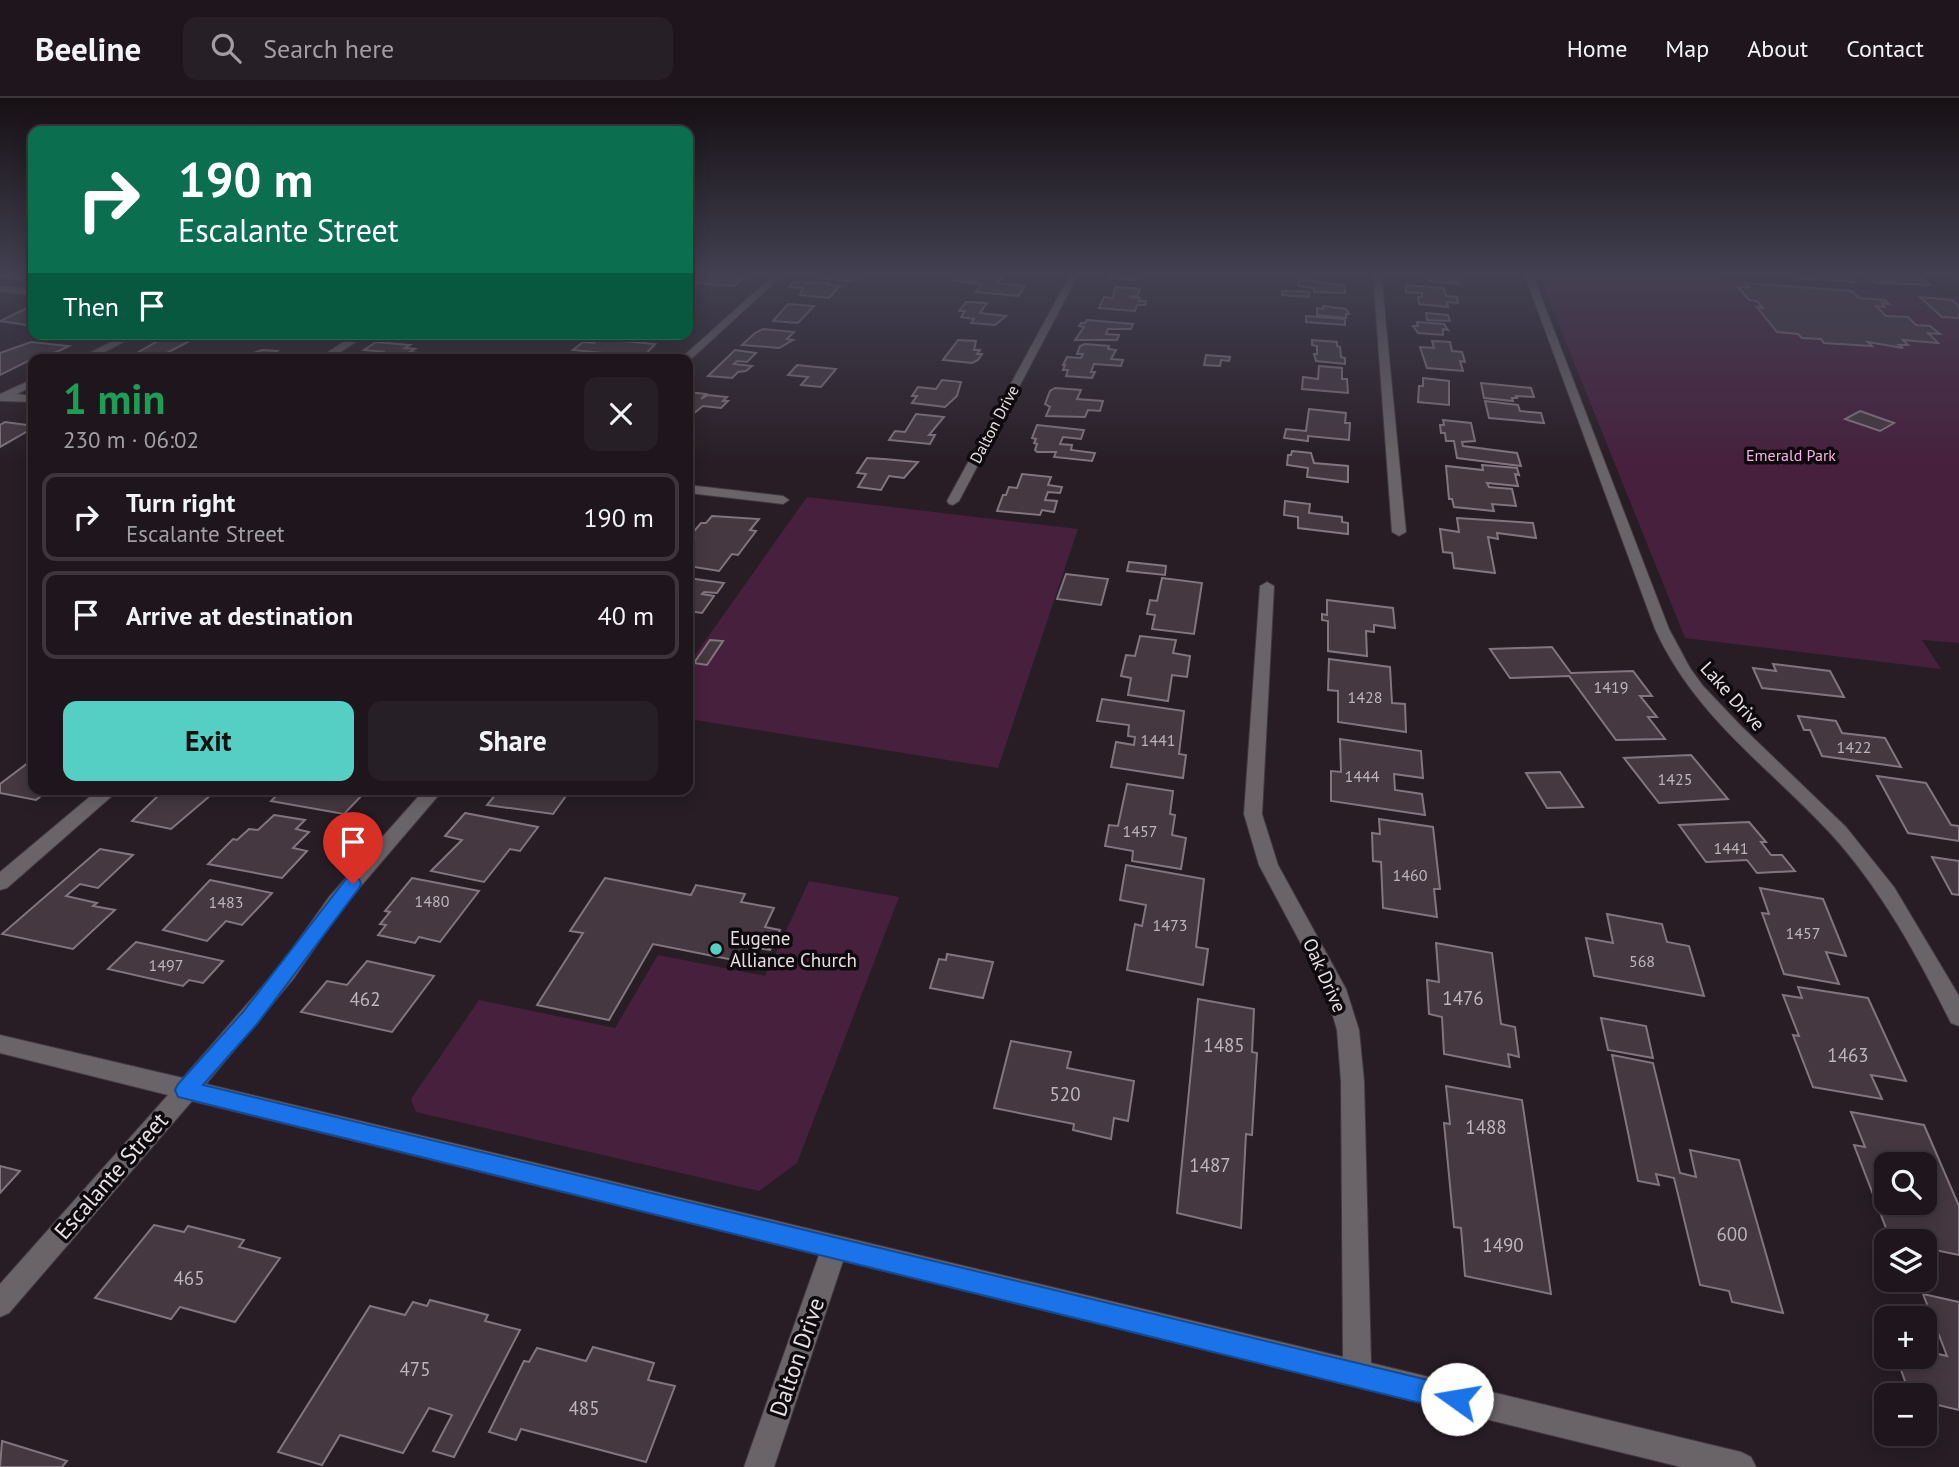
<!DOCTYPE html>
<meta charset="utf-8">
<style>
body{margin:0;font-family:"PT Sans",sans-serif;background:#261f25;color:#f1f3f6;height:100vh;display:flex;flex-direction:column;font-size:26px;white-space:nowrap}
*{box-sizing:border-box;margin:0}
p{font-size:23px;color:#a19fa3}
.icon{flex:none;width:38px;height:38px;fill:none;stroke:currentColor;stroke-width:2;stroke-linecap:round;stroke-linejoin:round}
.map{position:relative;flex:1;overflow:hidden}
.sheet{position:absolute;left:28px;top:256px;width:665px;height:441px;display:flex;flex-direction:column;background:#1e161c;border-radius:14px;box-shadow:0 4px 18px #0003,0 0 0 2px #3c353b}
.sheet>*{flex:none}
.guide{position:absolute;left:28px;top:28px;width:665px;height:214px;border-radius:14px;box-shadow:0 4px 18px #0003,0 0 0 2px #3c353b;background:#0b6e4f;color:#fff;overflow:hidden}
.buttons{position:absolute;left:1874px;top:1054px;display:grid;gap:14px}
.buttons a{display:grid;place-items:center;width:63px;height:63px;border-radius:14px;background:#1e161c;box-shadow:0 4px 18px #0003,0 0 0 2px #3c353b;font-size:35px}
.pin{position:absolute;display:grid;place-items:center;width:60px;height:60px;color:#fff;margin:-72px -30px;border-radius:50% 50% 50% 0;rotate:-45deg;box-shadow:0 0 7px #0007}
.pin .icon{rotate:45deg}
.me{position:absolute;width:77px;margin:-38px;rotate:283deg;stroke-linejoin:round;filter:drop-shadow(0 0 5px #0008)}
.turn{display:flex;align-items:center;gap:24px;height:147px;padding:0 35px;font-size:32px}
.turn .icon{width:91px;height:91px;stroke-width:2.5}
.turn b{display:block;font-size:49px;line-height:60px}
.then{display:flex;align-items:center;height:66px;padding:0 35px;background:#0003;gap:14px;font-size:26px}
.round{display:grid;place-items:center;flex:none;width:74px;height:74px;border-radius:14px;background:#261f25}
.headline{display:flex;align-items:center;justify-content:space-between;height:119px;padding:0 35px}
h1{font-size:42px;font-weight:600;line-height:52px;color:#1e9e55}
.button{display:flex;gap:14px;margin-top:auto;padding:14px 35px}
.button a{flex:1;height:80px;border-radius:14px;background:#55cec4;color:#111;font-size:28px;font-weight:600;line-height:80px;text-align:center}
.button a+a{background:#261f25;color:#f1f3f6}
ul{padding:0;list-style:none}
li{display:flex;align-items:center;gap:21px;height:88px;margin:0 14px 10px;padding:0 21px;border:4px solid #3c353b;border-radius:14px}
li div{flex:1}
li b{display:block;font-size:26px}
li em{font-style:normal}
header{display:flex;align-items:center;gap:42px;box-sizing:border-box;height:98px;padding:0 35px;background:#1e161c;border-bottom:2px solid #3c353b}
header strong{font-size:33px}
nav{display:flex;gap:38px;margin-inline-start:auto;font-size:24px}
.search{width:490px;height:63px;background:#261f25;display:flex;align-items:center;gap:18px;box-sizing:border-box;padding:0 24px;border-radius:14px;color:#a19fa3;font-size:26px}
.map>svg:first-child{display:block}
.green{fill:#47203d}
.building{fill:#453841;stroke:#83757f;stroke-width:2;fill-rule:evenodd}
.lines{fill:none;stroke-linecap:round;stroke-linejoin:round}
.minor-casing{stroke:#433840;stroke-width:2}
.minor{fill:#6a6468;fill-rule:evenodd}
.route{fill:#1a73e8;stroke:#114b97;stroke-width:2}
.poi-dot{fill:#55cec4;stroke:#0e090c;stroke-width:2.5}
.labels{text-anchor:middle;stroke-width:7;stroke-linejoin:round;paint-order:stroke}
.far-street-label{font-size:16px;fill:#e7dfe4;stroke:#0e090c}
.far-park-label{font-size:16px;fill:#f9b5e4;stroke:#0e090c}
.number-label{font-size:16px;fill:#beb5bb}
.street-label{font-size:19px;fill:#e7dfe4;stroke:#0e090c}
.poi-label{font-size:19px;fill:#e7dfe4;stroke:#0e090c;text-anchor:start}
.near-number-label{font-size:19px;fill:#beb5bb}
.near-street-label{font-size:23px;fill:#e7dfe4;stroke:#0e090c}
</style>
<header>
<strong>Beeline</strong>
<div class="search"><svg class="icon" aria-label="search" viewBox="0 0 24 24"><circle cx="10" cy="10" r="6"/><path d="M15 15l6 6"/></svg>Search here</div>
<nav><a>Home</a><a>Map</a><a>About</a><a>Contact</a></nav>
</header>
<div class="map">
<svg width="1959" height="1369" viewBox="0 0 1959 1369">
<rect width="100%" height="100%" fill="#281d25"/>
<g class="green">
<polygon points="1538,175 1636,175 1959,199 1959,545 1922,542 1941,571 1685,540"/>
<polygon points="807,399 1078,431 998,670 688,621 688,567"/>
<polygon points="809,783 899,799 797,1065 759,1093 416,1014 411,1001 479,902 615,930 658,857 765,878"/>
</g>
<g class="building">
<polygon points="0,175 33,175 33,176 21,181 0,179"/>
<polygon points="706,175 721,175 718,178 743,180 734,188 695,185"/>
<polygon points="823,175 863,175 852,183 818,180"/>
<polygon points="1112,175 1137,175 1135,182 1110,180"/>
<polygon points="1426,175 1456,176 1459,186 1428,183"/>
<polygon points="1792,175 1845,175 1854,184 1797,180"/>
<polygon points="1871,175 1916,176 1929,187 1880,185 1873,183 1865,176"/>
<polygon points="961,176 1002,179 998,185 1025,188 1018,198 976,194 982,186 955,183"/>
<polygon points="1298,181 1345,188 1345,195 1314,194 1314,190 1299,188"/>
<polygon points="793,184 830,185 828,187 840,188 829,200 800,197 803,190 789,189"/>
<polygon points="1745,185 1851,193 1859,200 1885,202 1889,206 1882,205 1885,209 1876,208 1886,218 1908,219 1916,227 1930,228 1940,236 1928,235 1938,245 1903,242 1908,247 1899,247 1903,250 1868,244 1872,248 1824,245 1821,241 1802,240 1798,236 1777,234 1757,209 1763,210 1757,203 1749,202 1738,189 1749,189"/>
<polygon points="1406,187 1444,190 1446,198 1457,199 1458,205 1447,204 1448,209 1419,206 1418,199 1422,199 1422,195 1406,194"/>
<polygon points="1115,189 1140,191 1137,198 1129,199 1140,200 1139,203 1146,203 1145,207 1137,207 1135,213 1099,210 1104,199 1113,200"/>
<polygon points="1282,193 1309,194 1309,199 1282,197"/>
<polygon points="1920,199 1952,202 1959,208 1959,220 1942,219"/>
<polygon points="966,204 987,205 980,215 1006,218 995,227 971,225 974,221 961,219 965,213 959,213"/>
<polygon points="788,206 814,208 798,225 773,223"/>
<polygon points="1323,208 1346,211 1349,216 1346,216 1346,220 1317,217 1317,210 1323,211"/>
<polygon points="27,210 33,210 33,228 0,223"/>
<polygon points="1426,215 1448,217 1450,223 1427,222"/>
<polygon points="1306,218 1345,221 1345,227 1306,224"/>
<polygon points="1087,222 1133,226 1131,231 1108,231 1106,236 1119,237 1117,242 1075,242 1084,229 1079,228 1081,225 1085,225"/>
<polygon points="1417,224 1444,226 1448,232 1443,231 1443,237 1418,235 1413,228 1418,228"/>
<polygon points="763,231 794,234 787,241 793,242 779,250 742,247 755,235"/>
<polygon points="170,236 203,236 163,257 137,255"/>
<polygon points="422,236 411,243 390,241 395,236"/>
<polygon points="599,241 655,246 643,259 573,252 583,244 594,245"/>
<polygon points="958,242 976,243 974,252 980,252 977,256 982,256 978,262 972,265 943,262"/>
<polygon points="1312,242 1337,244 1337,248 1340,249 1341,259 1345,260 1345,266 1316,263 1314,256 1317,256 1317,248 1312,247"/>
<polygon points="1432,243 1450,244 1452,253 1462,254 1465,264 1460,263 1463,273 1427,270 1420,249 1434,250"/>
<polygon points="31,244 69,248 46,259 38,258 0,277 0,255"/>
<polygon points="376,244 410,247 405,250 415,251 410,254 417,255 409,261 356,261 364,255 385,254 364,252"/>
<polygon points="1085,246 1109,248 1108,251 1116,252 1111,261 1123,262 1121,268 1094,266 1091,274 1095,274 1092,280 1066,278 1068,272 1063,272 1065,267 1063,267 1067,259 1081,260 1083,256 1077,256 1080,248"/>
<polygon points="262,252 277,253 268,258 272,259 269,261 236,261"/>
<polygon points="735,252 756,255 747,264 737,263 734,266 752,268 746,273 738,274 732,280 708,278"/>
<polygon points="1206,257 1230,259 1229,263 1221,262 1220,268 1204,267"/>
<polygon points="797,267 836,271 821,289 801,287 808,279 788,277"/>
<polygon points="1319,268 1342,270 1342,281 1347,281 1348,295 1302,291 1303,279 1318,281"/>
<polygon points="1423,280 1449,283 1449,307 1418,304 1419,288 1423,288"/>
<polygon points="942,282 961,284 957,298 945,309 912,305 917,298 912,298 918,289 936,291"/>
<polygon points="1481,285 1531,290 1534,299 1516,298 1517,300 1512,300 1513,303 1484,300"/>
<polygon points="1055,290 1081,292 1077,301 1103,303 1100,313 1088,312 1085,319 1046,318 1050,309 1045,306 1050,293"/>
<polygon points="688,294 706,296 701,301 708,297 727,299 723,303 728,303 721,310 703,308 688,320"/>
<polygon points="1485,303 1518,307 1520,313 1541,315 1544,325 1489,320"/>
<polygon points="1309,311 1346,315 1345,325 1350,325 1349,342 1308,338 1308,343 1284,340 1286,331 1306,333"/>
<polygon points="1860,313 1894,325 1880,333 1845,321"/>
<polygon points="916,316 944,319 929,337 935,337 930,346 889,342 895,333 905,334"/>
<polygon points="1443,322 1471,325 1475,343 1462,344 1463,348 1517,355 1521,368 1457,360 1454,343 1446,343 1445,335 1441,335 1440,327 1444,327"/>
<polygon points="5,324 27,327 33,325 33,330 0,349 0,327"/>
<polygon points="1037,327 1084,332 1081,341 1063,339 1060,346 1072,347 1071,352 1095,355 1092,363 1054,359 1056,354 1037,354 1035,352 1037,346 1034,345 1036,341 1032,340"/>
<polygon points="1292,353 1311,355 1314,365 1348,368 1348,384 1307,379 1308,370 1287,367 1288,357 1291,357"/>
<polygon points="867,360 884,361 918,364 904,380 889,378 881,392 858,389 866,376 857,375"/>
<polygon points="1482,367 1517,370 1519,377 1515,376 1518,388 1487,385 1489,389 1512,391 1516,408 1492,406 1494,413 1454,409 1452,401 1449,401 1446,368 1483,372"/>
<polygon points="1022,376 1051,379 1048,387 1062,389 1060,395 1048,394 1045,402 1057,403 1054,414 1042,412 1040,417 997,413 1003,397 1006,397 1009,389 1017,390"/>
<polygon points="1285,403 1310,406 1309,415 1342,419 1342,424 1348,425 1348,436 1298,430 1298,419 1284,417"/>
<polygon points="712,418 759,421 750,432 756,433 738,457 732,456 719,473 688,468 688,448 694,440 689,439 701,425 706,425"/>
<polygon points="1457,420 1533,425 1536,440 1497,435 1498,441 1488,439 1495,475 1454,470 1452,455 1443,454 1440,431 1459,434"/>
<polygon points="1129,464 1166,468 1165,477 1127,473"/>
<polygon points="1066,476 1108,481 1101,507 1057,501"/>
<polygon points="688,480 724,485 717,495 704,494 702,496 714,498 702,515 688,513"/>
<polygon points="1162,480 1202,485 1194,536 1152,531 1155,517 1147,516 1150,502 1157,503"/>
<polygon points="1327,502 1393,510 1395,530 1374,527 1374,534 1366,533 1367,558 1328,553 1328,523 1322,522 1322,516 1327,517"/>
<polygon points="1140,538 1176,542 1173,555 1190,558 1187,579 1172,577 1168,603 1128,597 1131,580 1121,578 1126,557 1135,558"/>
<polygon points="710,542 723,543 707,567 694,565"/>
<polygon points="1552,549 1571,575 1633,573 1652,598 1640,598 1657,619 1648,619 1665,641 1616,642 1569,578 1510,580 1490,551"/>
<polygon points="1329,561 1390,569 1392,605 1405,606 1406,634 1338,624 1338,593 1328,592"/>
<polygon points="1773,566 1830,573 1844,599 1762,590 1753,570 1776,573"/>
<polygon points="1102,601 1184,613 1179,656 1186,657 1183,680 1111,669 1116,644 1134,647 1135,639 1128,638 1129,627 1097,623"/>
<polygon points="1798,618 1836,623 1842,635 1885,640 1901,669 1822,658 1810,632 1804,632"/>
<polygon points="1340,641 1421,653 1423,680 1394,676 1395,692 1422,696 1425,717 1331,703 1331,673 1341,674"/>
<polygon points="1691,657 1728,701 1659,705 1624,660"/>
<polygon points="33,661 33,691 50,691 36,702 0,695 0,686"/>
<polygon points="1560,674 1583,709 1547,710 1526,675"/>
<polygon points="1877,678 1926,685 1951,727 1959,728 1959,743 1908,735"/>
<polygon points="1127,686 1173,693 1170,716 1175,717 1172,737 1186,740 1181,771 1132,763 1133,753 1105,748 1109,727 1118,728"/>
<polygon points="165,691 218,691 171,731 132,723"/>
<polygon points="283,691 356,691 366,693 344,716 271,703"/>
<polygon points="500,691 571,691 553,716 487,707"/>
<polygon points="465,715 538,729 520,753 510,751 484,784 431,773 462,742 445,738"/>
<polygon points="274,717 305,722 296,731 309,734 293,750 307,753 282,780 208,766 233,741 237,742 249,731 258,732"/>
<polygon points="1379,721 1433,729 1440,791 1434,791 1437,819 1383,810 1381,764 1373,763 1372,735 1380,736"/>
<polygon points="1749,724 1766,744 1761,744 1771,757 1782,757 1795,773 1757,775 1747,762 1706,764 1679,727"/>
<polygon points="100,751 133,757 98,790 80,786 66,798 97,805 93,808 115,812 73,851 2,836"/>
<polygon points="1932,759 1959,763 1959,797 1952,796"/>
<polygon points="1126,767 1204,781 1196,849 1208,851 1203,887 1127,872 1135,826 1142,828 1146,807 1120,802"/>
<polygon points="412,780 479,793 440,844 419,839 415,845 378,837 386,827 380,826 390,814 385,813"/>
<polygon points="605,780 691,797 696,787 745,796 741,804 774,810 765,829 780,832 770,852 756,850 749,865 653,846 609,922 537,907 583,835 570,833"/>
<polygon points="210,782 272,795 242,827 226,823 207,843 163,832"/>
<polygon points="1760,790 1823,801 1846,858 1826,854 1839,886 1784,876 1762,815 1769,816"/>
<polygon points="1607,816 1662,826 1667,844 1689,848 1704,898 1594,878 1586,840 1613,845"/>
<polygon points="136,844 223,863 203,885 189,882 183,888 108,871"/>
<polygon points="1436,845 1492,855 1501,926 1515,929 1519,959 1508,956 1510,969 1444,956 1442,919 1429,916 1427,882 1439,884"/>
<polygon points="947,856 993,864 983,900 930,890 939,861 946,862"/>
<polygon points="367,863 434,878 392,934 301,914 327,883 347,887"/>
<polygon points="1798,889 1868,900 1906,983 1871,977 1882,1001 1813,989 1793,937 1799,938 1783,897 1802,900"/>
<polygon points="1198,901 1254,911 1252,954 1257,955 1252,1037 1246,1036 1241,1130 1177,1115"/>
<polygon points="1601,920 1646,928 1653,960 1608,952"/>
<polygon points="1011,943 1071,954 1067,970 1134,983 1128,1023 1114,1020 1111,1041 1073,1032 1074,1026 994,1010"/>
<polygon points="1612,957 1653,965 1680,1075 1696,1079 1690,1052 1739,1062 1783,1215 1732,1204 1729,1193 1700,1187 1674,1080 1656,1076 1659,1087 1638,1083"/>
<polygon points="1446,988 1522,1002 1551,1196 1465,1178 1461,1130 1454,1129 1444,1025 1450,1026"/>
<path d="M1851,1014L1924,1027L1959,1108V1157L1925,1150V1143H1891L1854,1047L1865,1049ZM1886,1066H1925V1104H1886Z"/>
<polygon points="0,1068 20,1073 0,1095"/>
<polygon points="154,1127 184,1134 188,1128 244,1142 239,1149 280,1160 235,1224 180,1209 171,1221 95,1200"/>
<polygon points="1923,1196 1959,1204 1959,1312 1925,1304 1925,1297 1910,1297 1896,1258 1925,1258 1925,1253 1947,1258"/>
<polygon points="430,1202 488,1217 485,1223 520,1232 454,1359 433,1353 452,1317 429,1310 403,1355 340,1337 322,1367 278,1354 370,1208 405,1217 413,1204 427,1208"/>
<polygon points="593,1249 654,1265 648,1282 675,1288 646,1364 521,1331 516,1342 489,1334 524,1263 529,1264 537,1250 586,1263"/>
<polygon points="2,1343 67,1363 62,1369 0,1369"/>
</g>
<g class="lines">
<g class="minor-casing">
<g id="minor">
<polygon points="776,175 785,175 689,263 680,261"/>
<polygon points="1071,175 1079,175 959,403 953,407 949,406 947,403"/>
<polygon points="1373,175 1381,175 1406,434 1399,438 1392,434"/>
<path d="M1524,175H1532L1669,531L1690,570L1703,588L1742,629L1846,729L1894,789L1959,898V928L1951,925C1918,859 1882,792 1831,736C1767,667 1696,620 1655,531Z"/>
<polygon points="0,188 33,191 33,197 0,194"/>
<polygon points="126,236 139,236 91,261 78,261"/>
<polygon points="356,236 368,236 330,261 317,261"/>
<polygon points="33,281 33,288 17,296 33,298 33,304 0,303 0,296"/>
<polygon points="688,387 783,398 789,402 783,406 688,395"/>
<polygon points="1267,484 1274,488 1262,716 1278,767 1346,891 1359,932 1364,983 1371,1265 1741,1354 1751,1359 1756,1369 1681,1369 843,1163 774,1369 744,1369 819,1157 192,1003 9,1215 0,1219 0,1186 168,997 0,955 0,937 183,980 280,868 329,799 425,691 444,691 343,809 294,880 206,986 1343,1259 1341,983 1337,932 1325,891 1259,767 1244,716 1260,488"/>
<polygon points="99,691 120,691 7,790 0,792 0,774"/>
</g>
</g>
<use href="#minor" class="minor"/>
</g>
<linearGradient id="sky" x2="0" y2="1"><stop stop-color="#161014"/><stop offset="0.48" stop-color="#424051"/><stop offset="1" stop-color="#424051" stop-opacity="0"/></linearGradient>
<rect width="1959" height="367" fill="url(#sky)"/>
<polygon class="route" points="353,779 359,781 361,786 359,790 257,926 203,987 1457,1289 1466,1292 1470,1301 1466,1311 1457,1314 178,999 175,992 178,986 243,914 346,781"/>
<circle class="poi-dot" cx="716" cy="851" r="7"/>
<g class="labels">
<g class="far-street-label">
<text transform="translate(994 326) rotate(-62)" y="6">Dalton Drive</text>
</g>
<g class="far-park-label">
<text x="1791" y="363">Emerald Park</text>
</g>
<g class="number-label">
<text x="1611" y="595">1419</text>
<text x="1365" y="605">1428</text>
<text x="1158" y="648">1441</text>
<text x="1854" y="655">1422</text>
<text x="1362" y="684">1444</text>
<text x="1675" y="687">1425</text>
<text x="1140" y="739">1457</text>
<text x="1731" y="756">1441</text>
<text x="1410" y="783">1460</text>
<text x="432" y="809">1480</text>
<text x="226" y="810">1483</text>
<text x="1170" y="833">1473</text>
<text x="1803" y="841">1457</text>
<text x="1642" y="869">568</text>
<text x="166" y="873">1497</text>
</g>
<g class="street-label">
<text transform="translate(1733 598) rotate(48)" y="7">Lake Drive</text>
<text transform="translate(1325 877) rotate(66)" y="7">Oak Drive</text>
</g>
<g class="poi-label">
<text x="730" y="847">Eugene<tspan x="730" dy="22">Alliance Church</tspan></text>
</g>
<g class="near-number-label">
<text x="1463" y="907">1476</text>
<text x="365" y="908">462</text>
<text x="1224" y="954">1485</text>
<text x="1848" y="964">1463</text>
<text x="1065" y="1003">520</text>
<text x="1486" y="1036">1488</text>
<text x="1210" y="1074">1487</text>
<text x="1732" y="1143">600</text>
<text x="1503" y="1154">1490</text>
<text x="189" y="1187">465</text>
<text x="415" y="1278">475</text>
<text x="584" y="1317">485</text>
</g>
<g class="near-street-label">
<text transform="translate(111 1078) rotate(-49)" y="8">Escalante Street</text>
<text transform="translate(797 1259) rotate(-71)" y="8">Dalton Drive</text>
</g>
</g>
</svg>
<div class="buttons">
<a><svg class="icon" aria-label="search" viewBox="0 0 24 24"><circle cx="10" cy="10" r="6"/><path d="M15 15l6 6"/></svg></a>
<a><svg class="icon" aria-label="layers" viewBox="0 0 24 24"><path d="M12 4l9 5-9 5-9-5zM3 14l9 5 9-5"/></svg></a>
<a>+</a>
<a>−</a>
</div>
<div class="pin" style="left:353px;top:786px;background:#d93025"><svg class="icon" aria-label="arrive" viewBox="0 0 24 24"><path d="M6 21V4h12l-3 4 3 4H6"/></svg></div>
<svg class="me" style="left:1457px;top:1301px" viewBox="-20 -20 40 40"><circle r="19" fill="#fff"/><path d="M0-13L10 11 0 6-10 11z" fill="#1a73e8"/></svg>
<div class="guide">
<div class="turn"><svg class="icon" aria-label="right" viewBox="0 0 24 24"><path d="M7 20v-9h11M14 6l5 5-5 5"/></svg><div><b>190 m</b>Escalante Street</div></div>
<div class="then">Then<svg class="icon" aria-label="arrive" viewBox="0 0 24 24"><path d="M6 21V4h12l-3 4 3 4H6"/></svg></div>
</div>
<section class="sheet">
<div class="headline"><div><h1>1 min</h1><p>230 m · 06:02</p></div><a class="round"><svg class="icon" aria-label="close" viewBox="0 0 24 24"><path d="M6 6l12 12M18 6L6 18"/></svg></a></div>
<ul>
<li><svg class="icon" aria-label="right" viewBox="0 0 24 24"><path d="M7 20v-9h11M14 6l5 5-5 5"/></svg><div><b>Turn right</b><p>Escalante Street</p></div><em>190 m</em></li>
<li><svg class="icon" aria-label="arrive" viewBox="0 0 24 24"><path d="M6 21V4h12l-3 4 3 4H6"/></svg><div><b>Arrive at destination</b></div><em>40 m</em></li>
</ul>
<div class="button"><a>Exit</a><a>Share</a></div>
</section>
</div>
